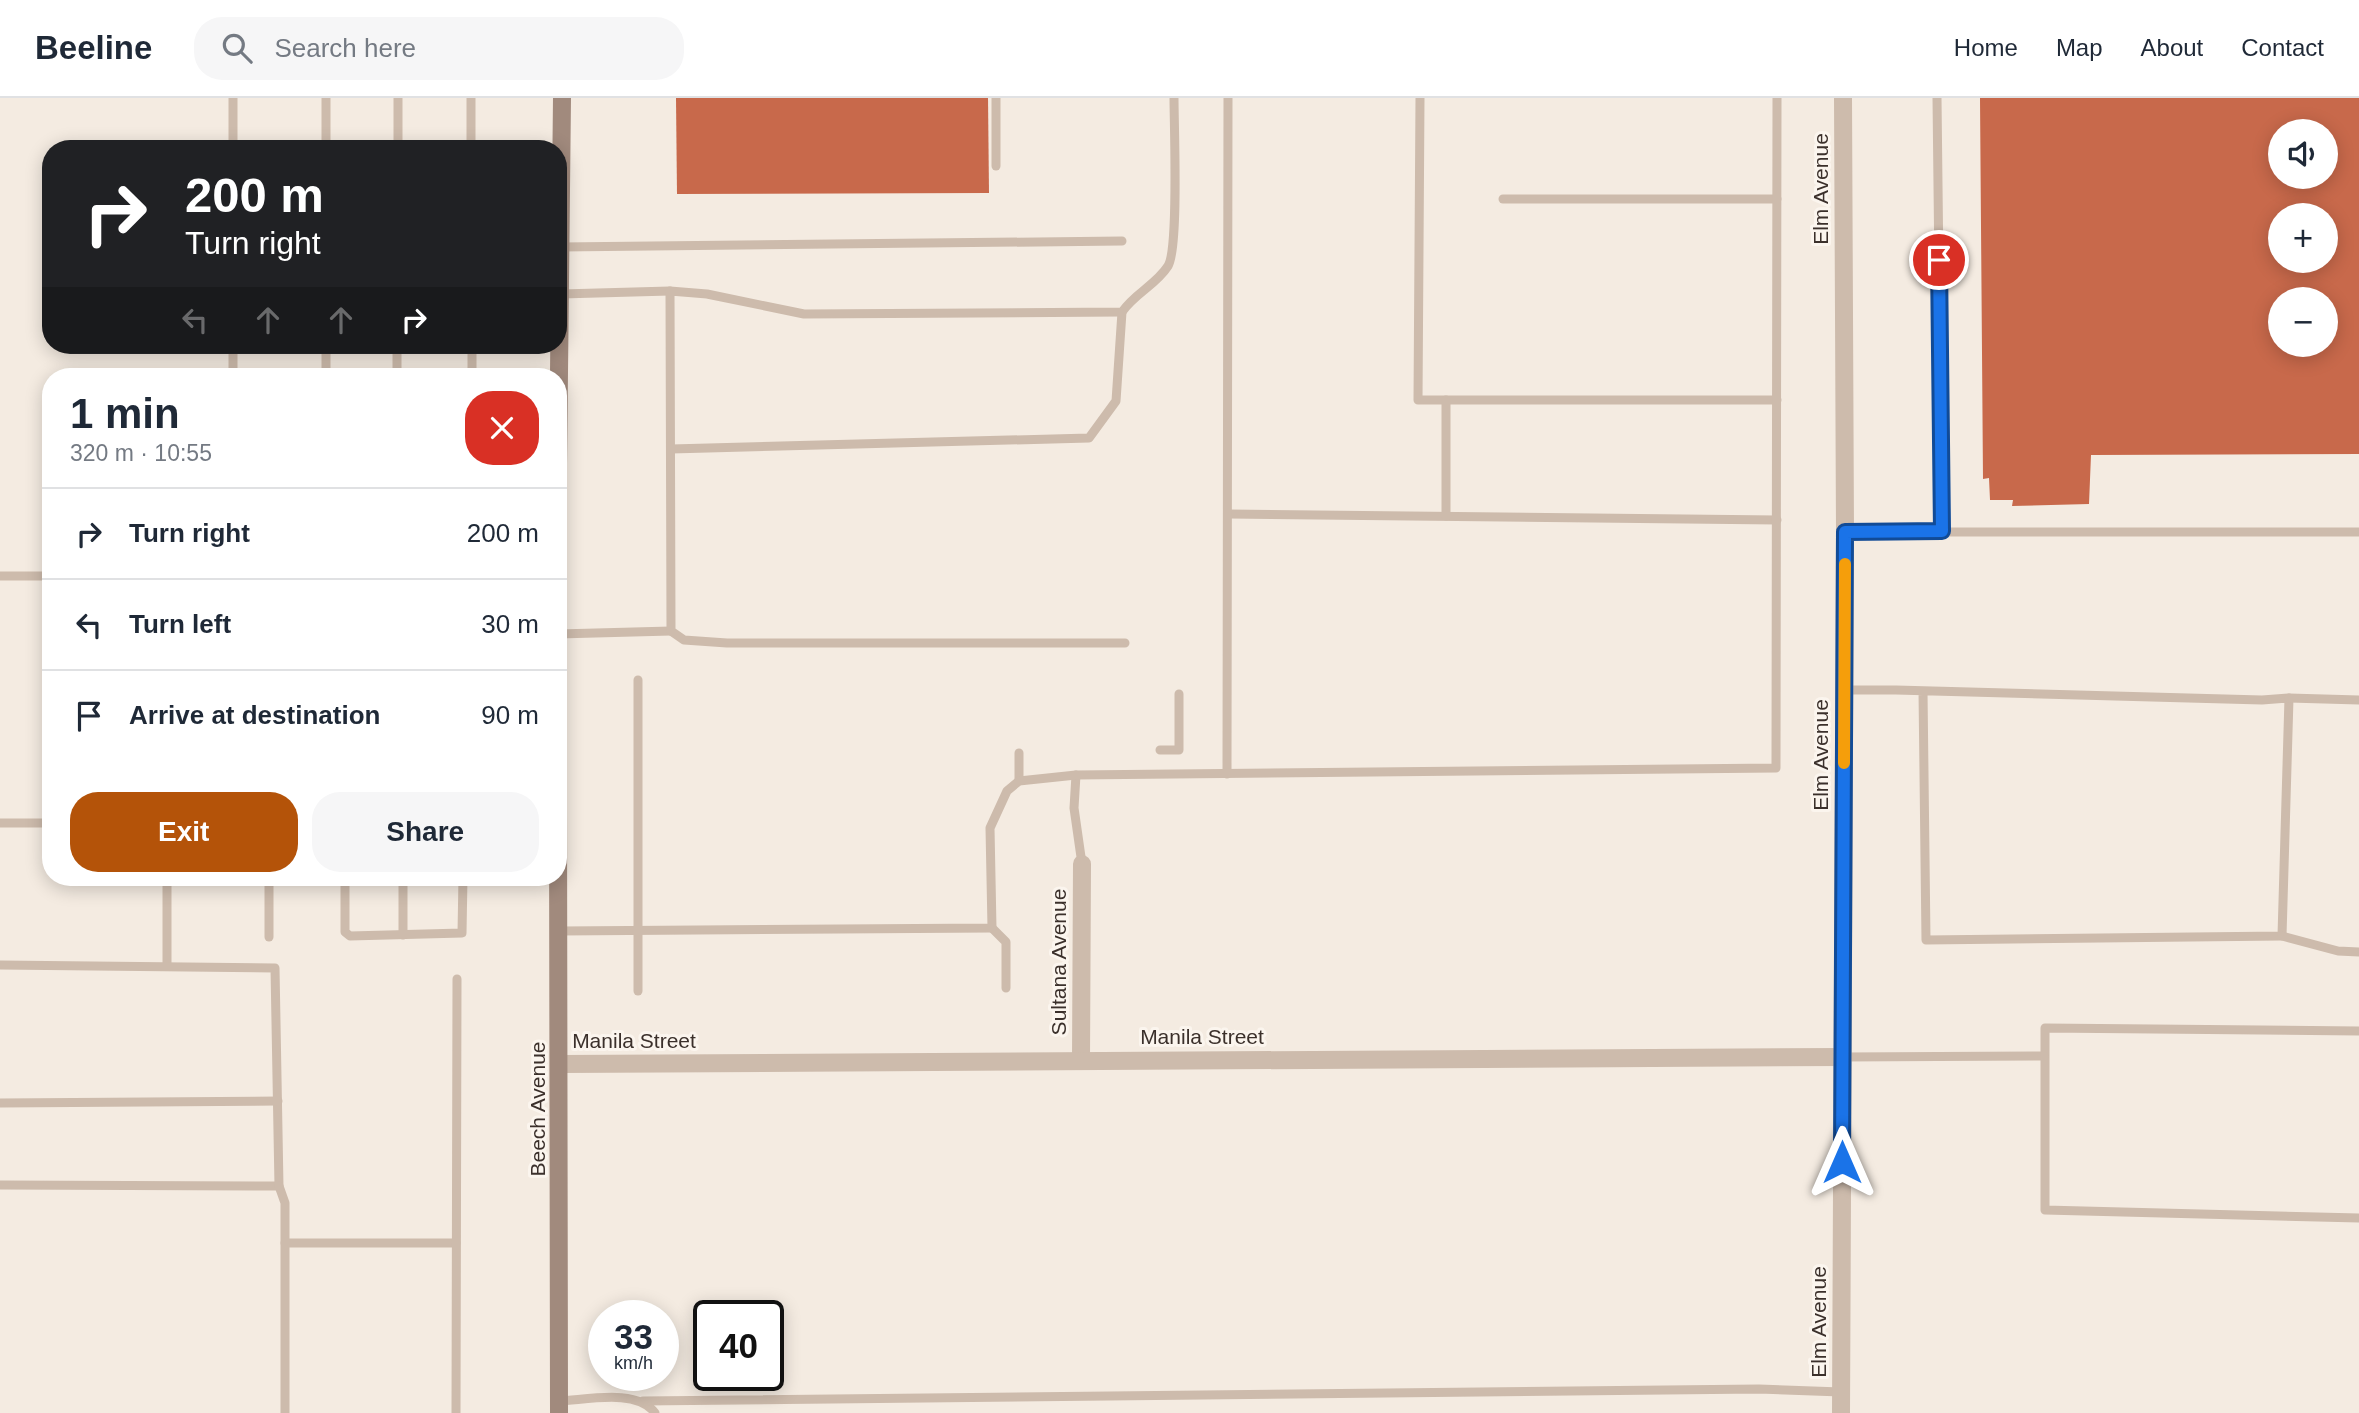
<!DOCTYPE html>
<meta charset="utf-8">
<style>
body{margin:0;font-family:Helvetica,sans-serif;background:#f6f6f7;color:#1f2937;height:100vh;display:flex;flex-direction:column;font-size:26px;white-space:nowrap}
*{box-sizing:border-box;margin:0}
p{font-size:23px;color:#747a83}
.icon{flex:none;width:38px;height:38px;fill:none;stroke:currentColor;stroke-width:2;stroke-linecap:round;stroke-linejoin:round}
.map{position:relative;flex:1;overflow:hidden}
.details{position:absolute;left:42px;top:270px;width:525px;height:518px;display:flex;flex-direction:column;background:#fff;border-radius:28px;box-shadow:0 4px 18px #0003}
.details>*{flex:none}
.hud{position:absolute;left:42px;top:42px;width:525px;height:214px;border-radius:28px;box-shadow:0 4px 18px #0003;background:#202124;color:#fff;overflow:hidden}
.tools{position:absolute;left:2268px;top:21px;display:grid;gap:14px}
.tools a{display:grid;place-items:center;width:70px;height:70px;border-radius:50%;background:#fff;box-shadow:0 4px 18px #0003;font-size:35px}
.speed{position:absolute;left:588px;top:1202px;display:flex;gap:14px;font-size:35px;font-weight:700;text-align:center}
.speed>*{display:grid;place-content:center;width:91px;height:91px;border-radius:50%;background:#fff;box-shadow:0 4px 18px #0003;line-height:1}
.speed small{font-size:18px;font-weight:400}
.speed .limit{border:4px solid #111;border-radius:10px;background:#fff;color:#111}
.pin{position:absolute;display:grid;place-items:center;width:60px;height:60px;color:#fff;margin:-30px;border:4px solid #fff;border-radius:50%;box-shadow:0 2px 7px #0007}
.me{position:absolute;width:77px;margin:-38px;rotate:0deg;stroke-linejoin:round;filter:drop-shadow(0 0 5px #0008)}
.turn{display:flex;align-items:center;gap:24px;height:147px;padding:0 28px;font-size:32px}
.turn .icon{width:91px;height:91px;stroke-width:2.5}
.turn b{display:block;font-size:49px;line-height:60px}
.lanes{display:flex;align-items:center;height:66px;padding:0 28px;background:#0003;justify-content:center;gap:35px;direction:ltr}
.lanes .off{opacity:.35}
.round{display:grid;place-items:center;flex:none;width:74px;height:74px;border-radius:28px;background:#f6f6f7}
.overview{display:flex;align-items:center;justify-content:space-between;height:119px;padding:0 28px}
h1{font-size:42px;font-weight:800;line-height:52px}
.cta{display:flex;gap:14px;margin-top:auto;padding:14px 28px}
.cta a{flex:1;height:80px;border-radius:28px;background:#b45309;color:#fff;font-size:28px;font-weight:800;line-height:80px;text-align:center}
.cta a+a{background:#f6f6f7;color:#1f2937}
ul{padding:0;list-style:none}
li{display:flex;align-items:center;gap:21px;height:91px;padding:0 28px;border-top:2px solid #e0e1e3}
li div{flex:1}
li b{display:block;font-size:26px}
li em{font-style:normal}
header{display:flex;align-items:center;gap:42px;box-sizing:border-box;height:98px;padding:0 35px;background:#fff;border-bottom:2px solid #e0e1e3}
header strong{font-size:33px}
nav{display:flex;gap:38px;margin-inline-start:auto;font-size:24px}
.search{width:490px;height:63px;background:#f6f6f7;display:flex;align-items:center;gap:18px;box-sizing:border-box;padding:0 24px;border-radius:28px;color:#747a83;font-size:26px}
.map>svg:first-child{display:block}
.building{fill:#c8694b;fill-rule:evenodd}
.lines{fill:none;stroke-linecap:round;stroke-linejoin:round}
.service{stroke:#cdbbac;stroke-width:9}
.minor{stroke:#cdbbac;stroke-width:18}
.tertiary{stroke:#cdbbac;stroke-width:18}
.secondary{stroke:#a18a7d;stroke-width:18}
.route-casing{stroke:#114b97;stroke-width:18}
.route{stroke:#1a73e8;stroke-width:12}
.slow{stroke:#f59e0b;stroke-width:12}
.labels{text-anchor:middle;stroke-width:6;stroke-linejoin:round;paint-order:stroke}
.street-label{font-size:21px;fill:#3b302b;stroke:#fbf5ee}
</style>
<header>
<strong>Beeline</strong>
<div class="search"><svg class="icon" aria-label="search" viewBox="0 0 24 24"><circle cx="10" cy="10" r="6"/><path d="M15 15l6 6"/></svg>Search here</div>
<nav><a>Home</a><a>Map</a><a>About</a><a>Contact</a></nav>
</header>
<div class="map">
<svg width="2359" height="1315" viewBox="0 0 2359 1315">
<rect width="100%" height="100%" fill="#f4ebe1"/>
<g class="building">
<polygon points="676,0 988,0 989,95 677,96"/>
<path d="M1980,0H2359V356L2091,357L2089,406L2012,408L2013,402H1990L1989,380L1983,381ZM2280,33H2326V79H2280ZM2280,117H2326V163H2280ZM2280,201H2326V247H2280Z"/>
</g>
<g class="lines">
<g class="service">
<polyline points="471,0 471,51"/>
<polyline points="996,0 996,68"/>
<polyline points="1420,0 1418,302 1446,302"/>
<polyline points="1937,0 1942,433"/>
<polyline points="233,51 233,0"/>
<polyline points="326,51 326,0"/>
<polyline points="398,51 398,0"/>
<polyline points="1503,101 1777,101"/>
<polyline points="561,149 1122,143"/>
<polyline points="561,196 670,193"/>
<polyline points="472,247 472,278"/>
<polyline points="233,278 233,247"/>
<polyline points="326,278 326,247"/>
<polyline points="397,278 397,247"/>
<polyline points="671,351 1089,340 1116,303 1122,214"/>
<polyline points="1229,416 1777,422"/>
<polyline points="1446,418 1446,302 1777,302"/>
<polyline points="1845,434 2359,434"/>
<polyline points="0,478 51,478"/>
<polyline points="558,536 671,533"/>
<path d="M1125,545H727L684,542L671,533L670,193L707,196L804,216L1122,214C1135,195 1156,187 1168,168C1179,150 1174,29 1174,0"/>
<polyline points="1844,592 1896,592 2262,602 2289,600 2282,838 1926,842 1923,593"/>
<polyline points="2289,600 2359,602"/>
<polyline points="1160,652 1179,652 1179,596"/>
<polyline points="1019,655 1019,683"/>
<polyline points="1227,676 1228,0"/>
<polyline points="1076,677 1074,710 1082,766"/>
<polyline points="0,725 51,725"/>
<polyline points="167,779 167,868"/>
<polyline points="345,779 345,834 350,838 462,835 463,779"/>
<polyline points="992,830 1006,844 1006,890"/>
<polyline points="561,833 992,830 990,730 1007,693 1019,683 1076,677 1776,670 1777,0"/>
<polyline points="403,837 403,779"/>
<polyline points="2282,838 2338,853 2359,854"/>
<polyline points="269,839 269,779"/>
<polyline points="0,867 275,870 279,1088 0,1087"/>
<polyline points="638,893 638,582"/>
<polyline points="2359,933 2045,930 2045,1112 2359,1120"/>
<polyline points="1843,959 2044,958"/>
<polyline points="0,1005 278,1003"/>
<polyline points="279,1088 285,1105 285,1315"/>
<polyline points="285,1145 456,1145"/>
<path d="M559,1303C586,1302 637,1290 655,1315"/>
<polyline points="643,1303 1759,1291 1841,1294"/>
<polyline points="456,1315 457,881"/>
</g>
<g class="minor">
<polyline points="1081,962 1082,766"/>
<polyline points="561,966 1843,959"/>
</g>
<polyline class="tertiary" points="1841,1315 1845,434 1843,0"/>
<g class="secondary">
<polyline points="558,366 562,0"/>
<polyline points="558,708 559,1315"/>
</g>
</g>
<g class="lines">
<g class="route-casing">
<polyline id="route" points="1842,1064 1845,434 1942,433 1939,162"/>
</g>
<use href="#route" class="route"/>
<polyline class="slow" points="1844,665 1845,466"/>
</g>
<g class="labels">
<g class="street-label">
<text transform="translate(1821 91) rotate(-90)" y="7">Elm Avenue</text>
<text transform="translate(1821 657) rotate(-90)" y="7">Elm Avenue</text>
<text transform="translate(1059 864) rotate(-90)" y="7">Sultana Avenue</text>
<text x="1202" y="946">Manila Street</text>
<text x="634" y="950">Manila Street</text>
<text transform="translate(538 1011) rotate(-90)" y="7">Beech Avenue</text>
<text transform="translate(1819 1224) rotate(-90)" y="7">Elm Avenue</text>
</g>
</g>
</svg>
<div class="tools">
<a><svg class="icon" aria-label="sound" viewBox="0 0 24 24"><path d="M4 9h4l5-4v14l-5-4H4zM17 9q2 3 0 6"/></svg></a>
<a>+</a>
<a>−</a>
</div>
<div class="speed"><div>33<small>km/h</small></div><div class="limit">40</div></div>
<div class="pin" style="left:1939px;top:162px;background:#d93025"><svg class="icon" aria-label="arrive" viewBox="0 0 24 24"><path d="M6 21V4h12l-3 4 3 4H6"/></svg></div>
<svg class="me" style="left:1842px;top:1064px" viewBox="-20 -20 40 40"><path d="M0-17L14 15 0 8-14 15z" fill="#1a73e8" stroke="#fff" stroke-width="4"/></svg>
<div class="hud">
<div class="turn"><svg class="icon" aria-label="right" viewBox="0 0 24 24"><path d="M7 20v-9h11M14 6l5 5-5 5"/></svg><div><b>200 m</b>Turn right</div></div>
<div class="lanes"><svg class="icon off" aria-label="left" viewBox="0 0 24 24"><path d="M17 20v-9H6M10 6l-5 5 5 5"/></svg><svg class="icon off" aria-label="ahead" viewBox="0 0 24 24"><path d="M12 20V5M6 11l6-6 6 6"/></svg><svg class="icon off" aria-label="ahead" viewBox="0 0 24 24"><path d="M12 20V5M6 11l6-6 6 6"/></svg><svg class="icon" aria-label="right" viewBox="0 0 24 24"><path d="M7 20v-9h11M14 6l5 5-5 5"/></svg></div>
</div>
<section class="details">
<div class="overview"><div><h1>1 min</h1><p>320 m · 10:55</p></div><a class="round" style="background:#d93025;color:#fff"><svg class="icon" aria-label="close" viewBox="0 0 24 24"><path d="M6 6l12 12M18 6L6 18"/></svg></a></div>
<ul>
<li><svg class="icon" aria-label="right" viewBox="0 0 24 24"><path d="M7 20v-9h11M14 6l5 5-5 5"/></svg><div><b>Turn right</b></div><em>200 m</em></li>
<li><svg class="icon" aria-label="left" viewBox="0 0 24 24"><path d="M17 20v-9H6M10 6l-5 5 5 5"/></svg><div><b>Turn left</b></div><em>30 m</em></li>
<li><svg class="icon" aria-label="arrive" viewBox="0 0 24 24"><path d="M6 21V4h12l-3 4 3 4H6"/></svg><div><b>Arrive at destination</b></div><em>90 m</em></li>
</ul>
<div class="cta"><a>Exit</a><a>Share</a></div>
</section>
</div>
